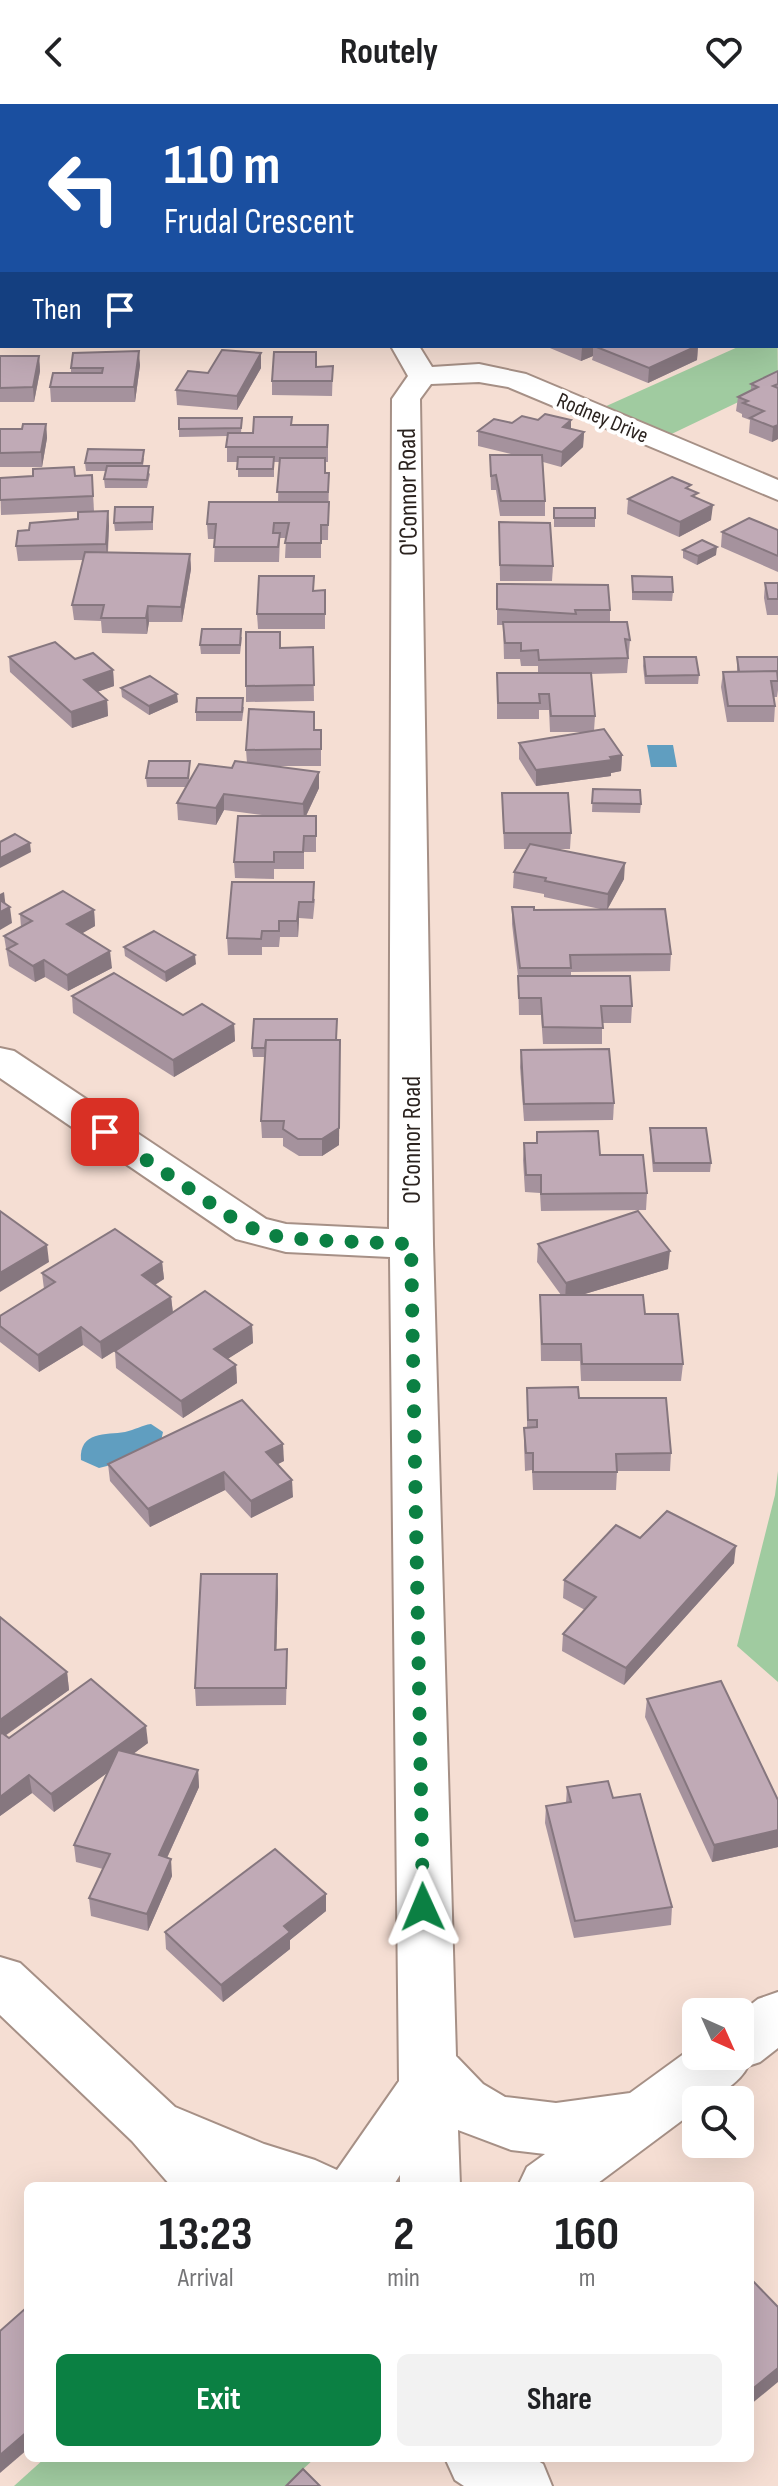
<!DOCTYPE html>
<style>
body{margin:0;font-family:"Sofia Sans Condensed",sans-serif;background:#f2f2f2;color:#202124;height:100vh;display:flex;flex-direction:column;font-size:30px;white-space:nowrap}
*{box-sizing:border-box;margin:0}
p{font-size:26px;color:#757577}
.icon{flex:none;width:44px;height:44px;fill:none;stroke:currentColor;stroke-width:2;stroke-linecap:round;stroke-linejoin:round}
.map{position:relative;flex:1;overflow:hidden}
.sheet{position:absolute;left:24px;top:2078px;width:730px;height:280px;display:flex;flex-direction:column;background:#fff;border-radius:12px;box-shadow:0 8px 32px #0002}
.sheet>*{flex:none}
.banner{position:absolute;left:0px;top:0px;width:778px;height:244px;box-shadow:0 8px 32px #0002;background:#1a4fa0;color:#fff;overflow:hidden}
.needle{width:52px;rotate:135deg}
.buttons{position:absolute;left:682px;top:1894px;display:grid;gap:16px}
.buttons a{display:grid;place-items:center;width:72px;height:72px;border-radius:12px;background:#fff;box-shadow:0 8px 32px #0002;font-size:40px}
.pin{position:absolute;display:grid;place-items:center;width:68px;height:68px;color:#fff;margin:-34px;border-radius:16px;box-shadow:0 4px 12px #0006}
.me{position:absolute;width:88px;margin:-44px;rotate:359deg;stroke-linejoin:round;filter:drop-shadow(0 0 6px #0008)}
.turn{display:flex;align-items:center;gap:28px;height:168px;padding:0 32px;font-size:36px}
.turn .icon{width:104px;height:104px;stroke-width:2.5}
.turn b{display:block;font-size:56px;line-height:68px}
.then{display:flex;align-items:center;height:76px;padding:0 32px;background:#0003;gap:16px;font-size:30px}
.eta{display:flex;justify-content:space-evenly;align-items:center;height:136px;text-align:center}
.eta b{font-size:48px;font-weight:700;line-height:56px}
.action{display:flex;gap:16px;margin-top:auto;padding:16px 32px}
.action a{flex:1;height:92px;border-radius:12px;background:#0b8043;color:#fff;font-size:32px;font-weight:700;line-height:92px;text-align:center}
.action a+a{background:#f2f2f2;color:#202124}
header{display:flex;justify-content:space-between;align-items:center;height:104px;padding:0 32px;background:#fff;font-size:36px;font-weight:700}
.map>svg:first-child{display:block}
.green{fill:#a0cba0}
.water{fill:#609ec0}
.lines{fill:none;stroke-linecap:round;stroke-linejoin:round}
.minor-casing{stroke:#a69086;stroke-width:4}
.minor{fill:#fff;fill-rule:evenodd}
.wall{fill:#a5929d}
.shaded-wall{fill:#86777f}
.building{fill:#c0aab6;stroke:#86777f;stroke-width:2}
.route{stroke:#0b8043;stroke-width:14;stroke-dasharray:0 25.2}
.labels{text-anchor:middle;stroke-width:8;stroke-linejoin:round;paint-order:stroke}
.far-street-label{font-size:22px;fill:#2b231f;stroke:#fff}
.street-label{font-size:26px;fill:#2b231f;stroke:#fff}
</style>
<header><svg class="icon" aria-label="back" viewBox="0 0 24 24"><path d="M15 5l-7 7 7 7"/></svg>Routely<svg class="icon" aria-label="heart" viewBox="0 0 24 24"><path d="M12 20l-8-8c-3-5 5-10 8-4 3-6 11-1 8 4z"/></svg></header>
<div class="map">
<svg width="778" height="2382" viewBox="0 0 778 2382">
<rect width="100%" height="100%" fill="#f5ded3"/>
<g class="green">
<polygon points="776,128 778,279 659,336 593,308 740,242 776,242"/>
<polygon points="778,1367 778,1578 737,1542 775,1391"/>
<polygon points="45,2354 315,2354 285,2382 14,2382"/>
</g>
<g class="water">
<polygon points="647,641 673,641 677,663 651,663"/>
<path d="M151,1320L163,1328L161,1337L107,1362L99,1364L81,1356C79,1327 106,1331 125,1328C135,1326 142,1321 151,1320Z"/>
</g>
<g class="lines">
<g class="minor-casing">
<g id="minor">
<polygon points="107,0 135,0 136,2 108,2"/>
<polygon points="645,0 674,0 675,2 646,2"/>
<rect x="776" y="34" width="2" height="15"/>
<rect x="0" y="222" width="2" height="16"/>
<path d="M391,242H419L432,263L479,260L526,270L778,376V396L508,283L479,278L431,280L420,295L433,1140L456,1952L483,1980L505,1993L556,1999L630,1989L696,1941V1952H740V1909L758,1895L778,1888V1944L760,1958L748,1962C740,1979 714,1996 696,1996V2006L594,2082H518L527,2063L545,2050L511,2046L458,2026L460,2082H400V2071L393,2082H171L132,2037L0,1911V1853L20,1859L175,2003L264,2040L315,2056L337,2066L399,1977L390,1153L286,1148L236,1135L0,974V944L14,947L266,1115L286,1120L389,1125L392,295L408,272Z"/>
<polygon points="445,2354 533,2354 543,2360 552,2382 464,2382 455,2376"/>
</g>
</g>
<use href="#minor" class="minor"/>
</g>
<g class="wall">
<polygon points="225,0 361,0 361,2 226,2"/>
<polygon points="441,0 597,0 597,2 620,2 444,2"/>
<polygon points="754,0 778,0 778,11 776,11 776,2 754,2"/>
<polygon points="776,59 778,60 778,120 776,119"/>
<polygon points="2,62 2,134 0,134 0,64"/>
<rect x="0" y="169" width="2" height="32"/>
<polygon points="545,242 698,242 697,256 648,279 592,256 593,252 581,257"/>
<polygon points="261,249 261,264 237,306 177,301 176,286 208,269"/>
<polygon points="0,252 39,252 40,267 34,298 0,298"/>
<polygon points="140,261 135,298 51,298 50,283 71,269 71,264"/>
<polygon points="333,262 332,292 272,291 272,277"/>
<polygon points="778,267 778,335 772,338 749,329 750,316 742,313 742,310 736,307 738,293 751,286 751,280"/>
<polygon points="179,314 242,314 241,329 253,329 292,321 328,336 328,358 325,358 325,369 329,369 328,436 321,436 321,454 285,454 286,434 280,434 279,458 214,458 215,435 208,435 207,420 278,398 279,358 274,358 274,373 238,373 238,358 227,358 227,332 179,333"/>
<polygon points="512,319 571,325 584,328 583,343 561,363 543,358 545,397 545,412 500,412 496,386 491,386 490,351 515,351 478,342 478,327"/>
<polygon points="46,320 47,334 42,363 0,363 0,325 22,325"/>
<polygon points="144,354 143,362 150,370 147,384 105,384 104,375 106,367 86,367 85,359"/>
<polygon points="92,371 94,407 1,411 0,374"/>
<polygon points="698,394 711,416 679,433 627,410 628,395"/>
<polygon points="153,403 153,426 115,427 114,419"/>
<rect x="554" y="404" width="41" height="19"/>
<polygon points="108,407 109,422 108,449 190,450 191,465 182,518 149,518 147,530 102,529 101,517 74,516 72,501 83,456 18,457 16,442 29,426"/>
<polygon points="499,418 553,462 552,477 500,477"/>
<polygon points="778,426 778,468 721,443 722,428"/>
<polygon points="683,446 716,451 697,461 683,454"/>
<polygon points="632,472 673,488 672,497 632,496"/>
<polygon points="765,479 778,479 778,511 767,511 764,494"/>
<polygon points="497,480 610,506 610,518 630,536 627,569 591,570 595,612 594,627 622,651 621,667 611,669 611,672 536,682 519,655 519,639 588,628 550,628 549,606 539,606 539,615 497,615 497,569 538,569 538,562 521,562 520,555 504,555 503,521 497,521"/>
<polygon points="325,486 325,525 258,525 257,510 314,487"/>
<polygon points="242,533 240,550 201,550 200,541"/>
<polygon points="313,543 314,597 246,598 246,582 281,544"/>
<polygon points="9,553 75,555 113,566 114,582 97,588 107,596 108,612 72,624 10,568"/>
<polygon points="644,553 699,571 698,580 645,580 643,562"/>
<polygon points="737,553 778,553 778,586 777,593 774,593 775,602 774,618 727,618 721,583 723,568 737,568"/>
<polygon points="121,584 178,598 149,611 122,593"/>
<polygon points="244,603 242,617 196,617 196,608"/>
<polygon points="315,626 321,626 321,662 271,662 319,668 319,684 306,712 316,712 316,748 304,748 304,765 274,765 274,775 235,774 234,758 270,712 224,706 216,721 178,716 177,699 186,683 147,683 146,674 190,657 189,678 247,659 246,646"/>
<polygon points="593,685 641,700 640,709 592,708"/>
<polygon points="502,689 571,729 570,745 555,745 624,775 607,806 671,850 670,867 571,868 571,872 632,902 631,919 602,919 602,940 543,940 541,911 519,911 518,872 512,820 512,803 534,806 605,806 544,793 544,790 513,784 514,768 528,745 504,745"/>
<polygon points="232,778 315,795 313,815 299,814 298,833 280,833 279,843 262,843 262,851 228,851 227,834"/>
<polygon points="94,806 95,822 82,829 112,864 68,887 45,873 35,878 9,862 4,832 21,823 20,810"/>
<polygon points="124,843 196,860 166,878 125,852"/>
<polygon points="72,892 234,920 235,937 174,973 73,909"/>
<polygon points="337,936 339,1041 322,1052 299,1052 283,1042 283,1034 262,1034 261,1017 265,953 253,953 252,944"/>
<polygon points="521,946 614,999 613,1016 524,1017 520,963"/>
<polygon points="650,1024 711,1059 710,1068 653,1068 650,1034"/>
<polygon points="537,1028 600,1051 647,1089 646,1106 541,1107 540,1089 525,1088 523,1056 524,1039 537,1039"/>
<polygon points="538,1140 668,1165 581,1191 645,1210 683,1260 681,1277 581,1277 580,1257 541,1257 540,1209 540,1191 561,1191 537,1158"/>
<polygon points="162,1158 164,1175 155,1181 171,1193 173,1209 252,1221 253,1239 227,1255 236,1261 237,1279 183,1314 116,1264 115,1247 102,1255 83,1241 39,1268 0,1238 0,1212 44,1185 42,1169"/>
<polygon points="527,1284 579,1294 671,1349 670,1367 617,1367 616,1386 533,1386 532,1366 525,1367 524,1341 524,1324 527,1324"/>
<polygon points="284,1357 277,1360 293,1393 251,1414 225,1386 150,1423 110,1377 108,1360"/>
<polygon points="640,1434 734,1459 624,1581 562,1547 563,1530 585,1506 563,1494 564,1476"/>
<polygon points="278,1487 276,1546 287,1563 286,1601 196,1602 195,1584"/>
<polygon points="0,1513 67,1568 69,1586 5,1632 9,1634 148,1639 133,1650 198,1666 199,1683 167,1754 172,1772 148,1827 91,1812 89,1794 103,1765 76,1758 74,1741 108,1668 54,1708 32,1689 0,1712"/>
<polygon points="647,1595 778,1696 778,1743 712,1758 645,1613"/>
<polygon points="567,1683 613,1694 672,1803 671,1821 574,1834 545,1719 546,1702 566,1699"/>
<polygon points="326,1790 326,1807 290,1836 290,1845 223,1898 166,1845 165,1828"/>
</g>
<g class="shaded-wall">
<polygon points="332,0 361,0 361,2 331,2"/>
<rect x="469" y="0" width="16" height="2"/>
<polygon points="524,0 561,0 555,2 518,2"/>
<polygon points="584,242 593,242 593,252 581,257 582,243"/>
<polygon points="698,242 697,256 648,279 649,264"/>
<polygon points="139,247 140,261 135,298 134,283"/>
<polygon points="261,249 261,264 237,306 237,292"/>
<polygon points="39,252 40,267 34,298 33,283"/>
<polygon points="571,316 571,330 563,323"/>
<polygon points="46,320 47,334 42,363 41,348"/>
<polygon points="778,321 778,335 772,338 773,323"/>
<polygon points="584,328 583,343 561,363 562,348"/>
<polygon points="713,401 711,416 679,433 680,418"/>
<polygon points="108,407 109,422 107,456 106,440"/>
<polygon points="717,443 716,451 697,461 698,452"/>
<polygon points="190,450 191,465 182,518 181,503"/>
<polygon points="148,502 149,518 147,530 146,514"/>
<polygon points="113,566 114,582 85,592 84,576"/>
<polygon points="177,590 178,598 149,611 149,602"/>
<polygon points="107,596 108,612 72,624 71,608"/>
<polygon points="622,651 621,667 611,669 611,672 536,682 536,666"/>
<polygon points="319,668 319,684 304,716 303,700"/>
<polygon points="224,690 224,706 216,721 216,704"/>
<polygon points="30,739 31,748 0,764 0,754"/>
<polygon points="625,759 624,775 607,806 608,790"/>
<polygon points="4,788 6,805 0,808 0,790"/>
<polygon points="299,798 299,814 298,833 297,817"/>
<polygon points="10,803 12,819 0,826 0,808"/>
<polygon points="94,806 95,822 69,837 67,820"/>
<polygon points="110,847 112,864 68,887 67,871"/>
<polygon points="195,851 196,860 166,878 165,868"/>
<polygon points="44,856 45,873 35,878 33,862"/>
<polygon points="234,920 235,937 174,973 173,956"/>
<polygon points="340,953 339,1041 322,1052 322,1035"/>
<polygon points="47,1141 49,1158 0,1188 0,1169"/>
<polygon points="670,1147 668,1165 565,1196 566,1179"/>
<polygon points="162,1158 164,1175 143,1188 142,1171"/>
<polygon points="171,1193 173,1210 102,1255 100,1238"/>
<polygon points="252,1221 253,1239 215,1263 214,1245"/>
<polygon points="81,1223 83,1241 39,1268 38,1251"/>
<polygon points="236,1261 237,1279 183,1314 181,1297"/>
<polygon points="283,1340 284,1357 267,1366 266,1348"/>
<polygon points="224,1368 225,1386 150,1423 148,1405"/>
<polygon points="292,1376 293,1393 251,1414 251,1397"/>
<polygon points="736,1442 734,1459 624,1581 626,1564"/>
<polygon points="277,1470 278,1487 276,1563 275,1546"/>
<polygon points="67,1568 69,1586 0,1635 0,1616"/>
<polygon points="146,1622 148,1639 54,1708 51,1690"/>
<polygon points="198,1666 199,1683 160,1769 159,1751"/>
<polygon points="29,1671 32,1689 0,1712 0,1693"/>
<polygon points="778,1726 778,1743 712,1758 714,1741"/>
<polygon points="171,1755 172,1772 148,1827 147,1810"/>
<polygon points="326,1790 326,1807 290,1836 290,1845 223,1898 221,1881 284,1822"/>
<polygon points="778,2264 778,2278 750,2301 750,2287"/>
<polygon points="28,2327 28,2345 0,2369 0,2351"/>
</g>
<g class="building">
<polygon points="53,0 67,0 78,2 50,2"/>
<polygon points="258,0 315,0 314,0 318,2 252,2"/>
<polygon points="369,0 380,0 385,2 363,2"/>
<polygon points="487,0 524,0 518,2 493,2"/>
<polygon points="539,0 590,0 584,2 534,2"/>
<polygon points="601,0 613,0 620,2 596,2"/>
<polygon points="2,71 2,89 0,88 0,73"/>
<polygon points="778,71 778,92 776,93 776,72"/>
<rect x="0" y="98" width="2" height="22"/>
<rect x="0" y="169" width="2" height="17"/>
<polygon points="594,242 697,242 649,264"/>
<polygon points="222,246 261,249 237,292 176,286 188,267 208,269"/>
<polygon points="139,247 134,283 50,283 53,269 102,269 103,264 71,264 73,249"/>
<polygon points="274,248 316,248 316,263 333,262 332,277 272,277"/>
<polygon points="0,252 39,252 33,283 0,284"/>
<polygon points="778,267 778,280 773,282 778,284 778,321 773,323 750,314 764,307 743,299 748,297 738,293 758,283 751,280"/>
<polygon points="545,310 571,316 563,323 584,328 562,348 478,327 494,315 512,319 522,312 538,316"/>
<polygon points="254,313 292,313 291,321 328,321 327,343 226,343 228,329 253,329"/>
<polygon points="179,314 242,314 241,324 179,325"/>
<polygon points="23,320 46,320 41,348 0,349 0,325 22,325"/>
<polygon points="88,345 144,346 142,359 85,359"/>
<polygon points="490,351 542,351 545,397 501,397 496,371 491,372"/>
<polygon points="238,353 274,353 273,365 237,365"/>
<polygon points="280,354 325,354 325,369 329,369 328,388 277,388"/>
<polygon points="107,362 149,362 147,376 104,375"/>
<polygon points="74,363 75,372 92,371 93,392 0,396 0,374 33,372 33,365"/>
<polygon points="672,373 691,381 686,384 698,389 692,392 713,401 680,418 628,395"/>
<polygon points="209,398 329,398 328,421 321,421 321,439 285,439 289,419 274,419 273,429 280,429 278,443 214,443 216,420 207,420"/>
<polygon points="115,403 153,403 152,418 114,419"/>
<rect x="554" y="404" width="41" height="10"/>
<polygon points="108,407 106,440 16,442 18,427 29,426 30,419 78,415 78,408"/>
<polygon points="749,414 778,426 778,452 722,428"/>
<polygon points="499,418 550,419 553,462 500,461"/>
<polygon points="702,436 717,443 698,452 683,446"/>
<polygon points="85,448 190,450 181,503 148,502 146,514 101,514 104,501 72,501"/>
<polygon points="259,472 314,472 313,487 325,486 325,510 257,510"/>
<polygon points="632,472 672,473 673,488 633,488"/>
<polygon points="765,479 778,479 778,495 768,495"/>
<polygon points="497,480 608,481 610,506 575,506 576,510 497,505"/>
<polygon points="503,518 627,518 630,536 625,535 628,554 539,556 538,546 521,547 521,539 505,539"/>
<polygon points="202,525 241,525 240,541 200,541"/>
<polygon points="246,528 280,528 280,544 313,543 314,581 246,582"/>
<polygon points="55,538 75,555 93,549 113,566 84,576 107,596 71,608 9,553"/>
<polygon points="644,553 696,553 699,571 646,572"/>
<polygon points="737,553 778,553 778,568 739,568"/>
<polygon points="777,567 778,577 771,577 775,602 728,602 723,568"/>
<polygon points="497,569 591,569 595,612 551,612 549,590 539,590 540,599 498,599"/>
<polygon points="150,572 177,590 149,602 121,584"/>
<polygon points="197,594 243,594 242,608 196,608"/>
<polygon points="249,605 314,608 314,626 321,626 321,645 246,646"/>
<polygon points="604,625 622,651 610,653 612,656 536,666 519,639"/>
<polygon points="149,657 190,657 188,674 146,674"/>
<polygon points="235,657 319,668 303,700 224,690 216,704 177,699 199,660 232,664"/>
<polygon points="593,685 640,686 641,700 592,699"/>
<polygon points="502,689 568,689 571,729 504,729"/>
<polygon points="238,712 316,712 316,732 304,732 303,748 274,748 274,758 234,758"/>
<polygon points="15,730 30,739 0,754 0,738"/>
<polygon points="530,740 625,759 608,790 545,777 546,774 514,768"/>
<polygon points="232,778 314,778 313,798 299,798 297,817 279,817 279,827 262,827 261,835 227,834"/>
<polygon points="63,787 94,806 67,820 110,847 67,871 44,856 33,862 7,845 17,840 4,832 32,817 20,810"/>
<polygon points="0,796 10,803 0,808"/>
<polygon points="512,803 534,803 534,806 665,805 671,850 570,851 571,864 520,864"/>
<polygon points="154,827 195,851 165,868 124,843"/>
<polygon points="114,869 183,911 202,900 234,920 173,956 72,892"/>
<polygon points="518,872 630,872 632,902 601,902 603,924 543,923 541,894 519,894"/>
<polygon points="254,915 337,915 336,936 266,936 265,944 252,944"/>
<polygon points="266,936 340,936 339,1024 322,1035 298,1035 283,1025 284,1017 261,1017"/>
<polygon points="609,945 614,999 524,1000 521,946"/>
<polygon points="650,1024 706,1024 711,1059 654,1059"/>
<polygon points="598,1027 600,1051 643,1051 647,1089 541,1090 541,1071 526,1071 524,1039 537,1039 537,1028"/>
<polygon points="0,1107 47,1141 0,1169"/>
<polygon points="638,1107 670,1147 566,1179 538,1140"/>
<polygon points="115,1125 162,1158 142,1171 171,1193 100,1238 81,1223 38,1251 0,1222 0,1212 55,1178 42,1169"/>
<polygon points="205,1187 252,1221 214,1245 236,1261 181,1297 115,1247"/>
<polygon points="540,1191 643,1191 645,1210 678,1210 683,1260 582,1260 581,1240 542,1240"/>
<polygon points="578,1283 579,1294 666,1294 671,1349 616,1350 617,1368 533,1368 533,1349 526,1349 524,1324 537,1323 537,1316 528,1316 527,1284"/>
<polygon points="242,1296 283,1340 266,1348 292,1376 251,1397 224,1368 148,1405 108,1360"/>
<polygon points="667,1407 736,1442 626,1564 563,1530 596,1493 564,1476 616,1421 640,1434"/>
<polygon points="201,1470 277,1470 275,1546 287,1545 286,1584 195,1584"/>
<polygon points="0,1513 67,1568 0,1616"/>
<polygon points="91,1575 146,1622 51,1690 29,1671 0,1693 0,1630 2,1629 9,1634"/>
<polygon points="721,1577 778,1696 778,1726 714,1741 647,1595"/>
<polygon points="118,1646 198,1666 159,1751 171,1755 147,1810 89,1794 110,1750 74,1741"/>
<polygon points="608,1677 613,1694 640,1690 672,1803 575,1817 546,1702 571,1698 567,1683"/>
<polygon points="275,1745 326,1790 284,1822 290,1828 221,1881 165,1828"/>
<polygon points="750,2174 778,2203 778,2264 750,2287"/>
<polygon points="26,2204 28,2206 28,2327 0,2351 0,2227"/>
<polygon points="303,2365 320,2382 286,2382"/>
</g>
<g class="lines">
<polyline class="route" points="105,1028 237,1117 267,1131 310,1136 411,1140 423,1803"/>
</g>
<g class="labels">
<g class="far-street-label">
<text transform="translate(603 313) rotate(23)" y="8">Rodney Drive</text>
</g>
<g class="street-label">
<text transform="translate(407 388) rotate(-91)" y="9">O'Connor Road</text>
<text transform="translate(411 1036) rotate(-90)" y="9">O'Connor Road</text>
</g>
</g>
</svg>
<div class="buttons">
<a><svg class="needle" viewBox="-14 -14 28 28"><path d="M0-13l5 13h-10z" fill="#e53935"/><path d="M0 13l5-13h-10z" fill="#757577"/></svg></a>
<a><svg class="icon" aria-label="search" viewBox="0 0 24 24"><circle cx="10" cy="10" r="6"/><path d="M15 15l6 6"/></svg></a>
</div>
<div class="pin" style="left:105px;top:1028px;background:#d93025"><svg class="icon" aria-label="arrive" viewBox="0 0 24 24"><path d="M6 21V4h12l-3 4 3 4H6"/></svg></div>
<svg class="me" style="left:423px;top:1803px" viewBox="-20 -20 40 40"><path d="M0-17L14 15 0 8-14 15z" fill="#0b8043" stroke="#fff" stroke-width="4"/></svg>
<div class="banner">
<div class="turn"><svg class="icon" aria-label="left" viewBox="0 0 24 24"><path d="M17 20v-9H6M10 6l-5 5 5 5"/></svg><div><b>110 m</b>Frudal Crescent</div></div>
<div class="then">Then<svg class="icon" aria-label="arrive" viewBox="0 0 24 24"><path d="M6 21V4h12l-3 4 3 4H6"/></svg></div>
</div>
<section class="sheet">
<div class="eta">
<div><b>13:23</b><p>Arrival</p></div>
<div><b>2</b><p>min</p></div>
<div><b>160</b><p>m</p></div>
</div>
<div class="action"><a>Exit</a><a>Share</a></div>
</section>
</div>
